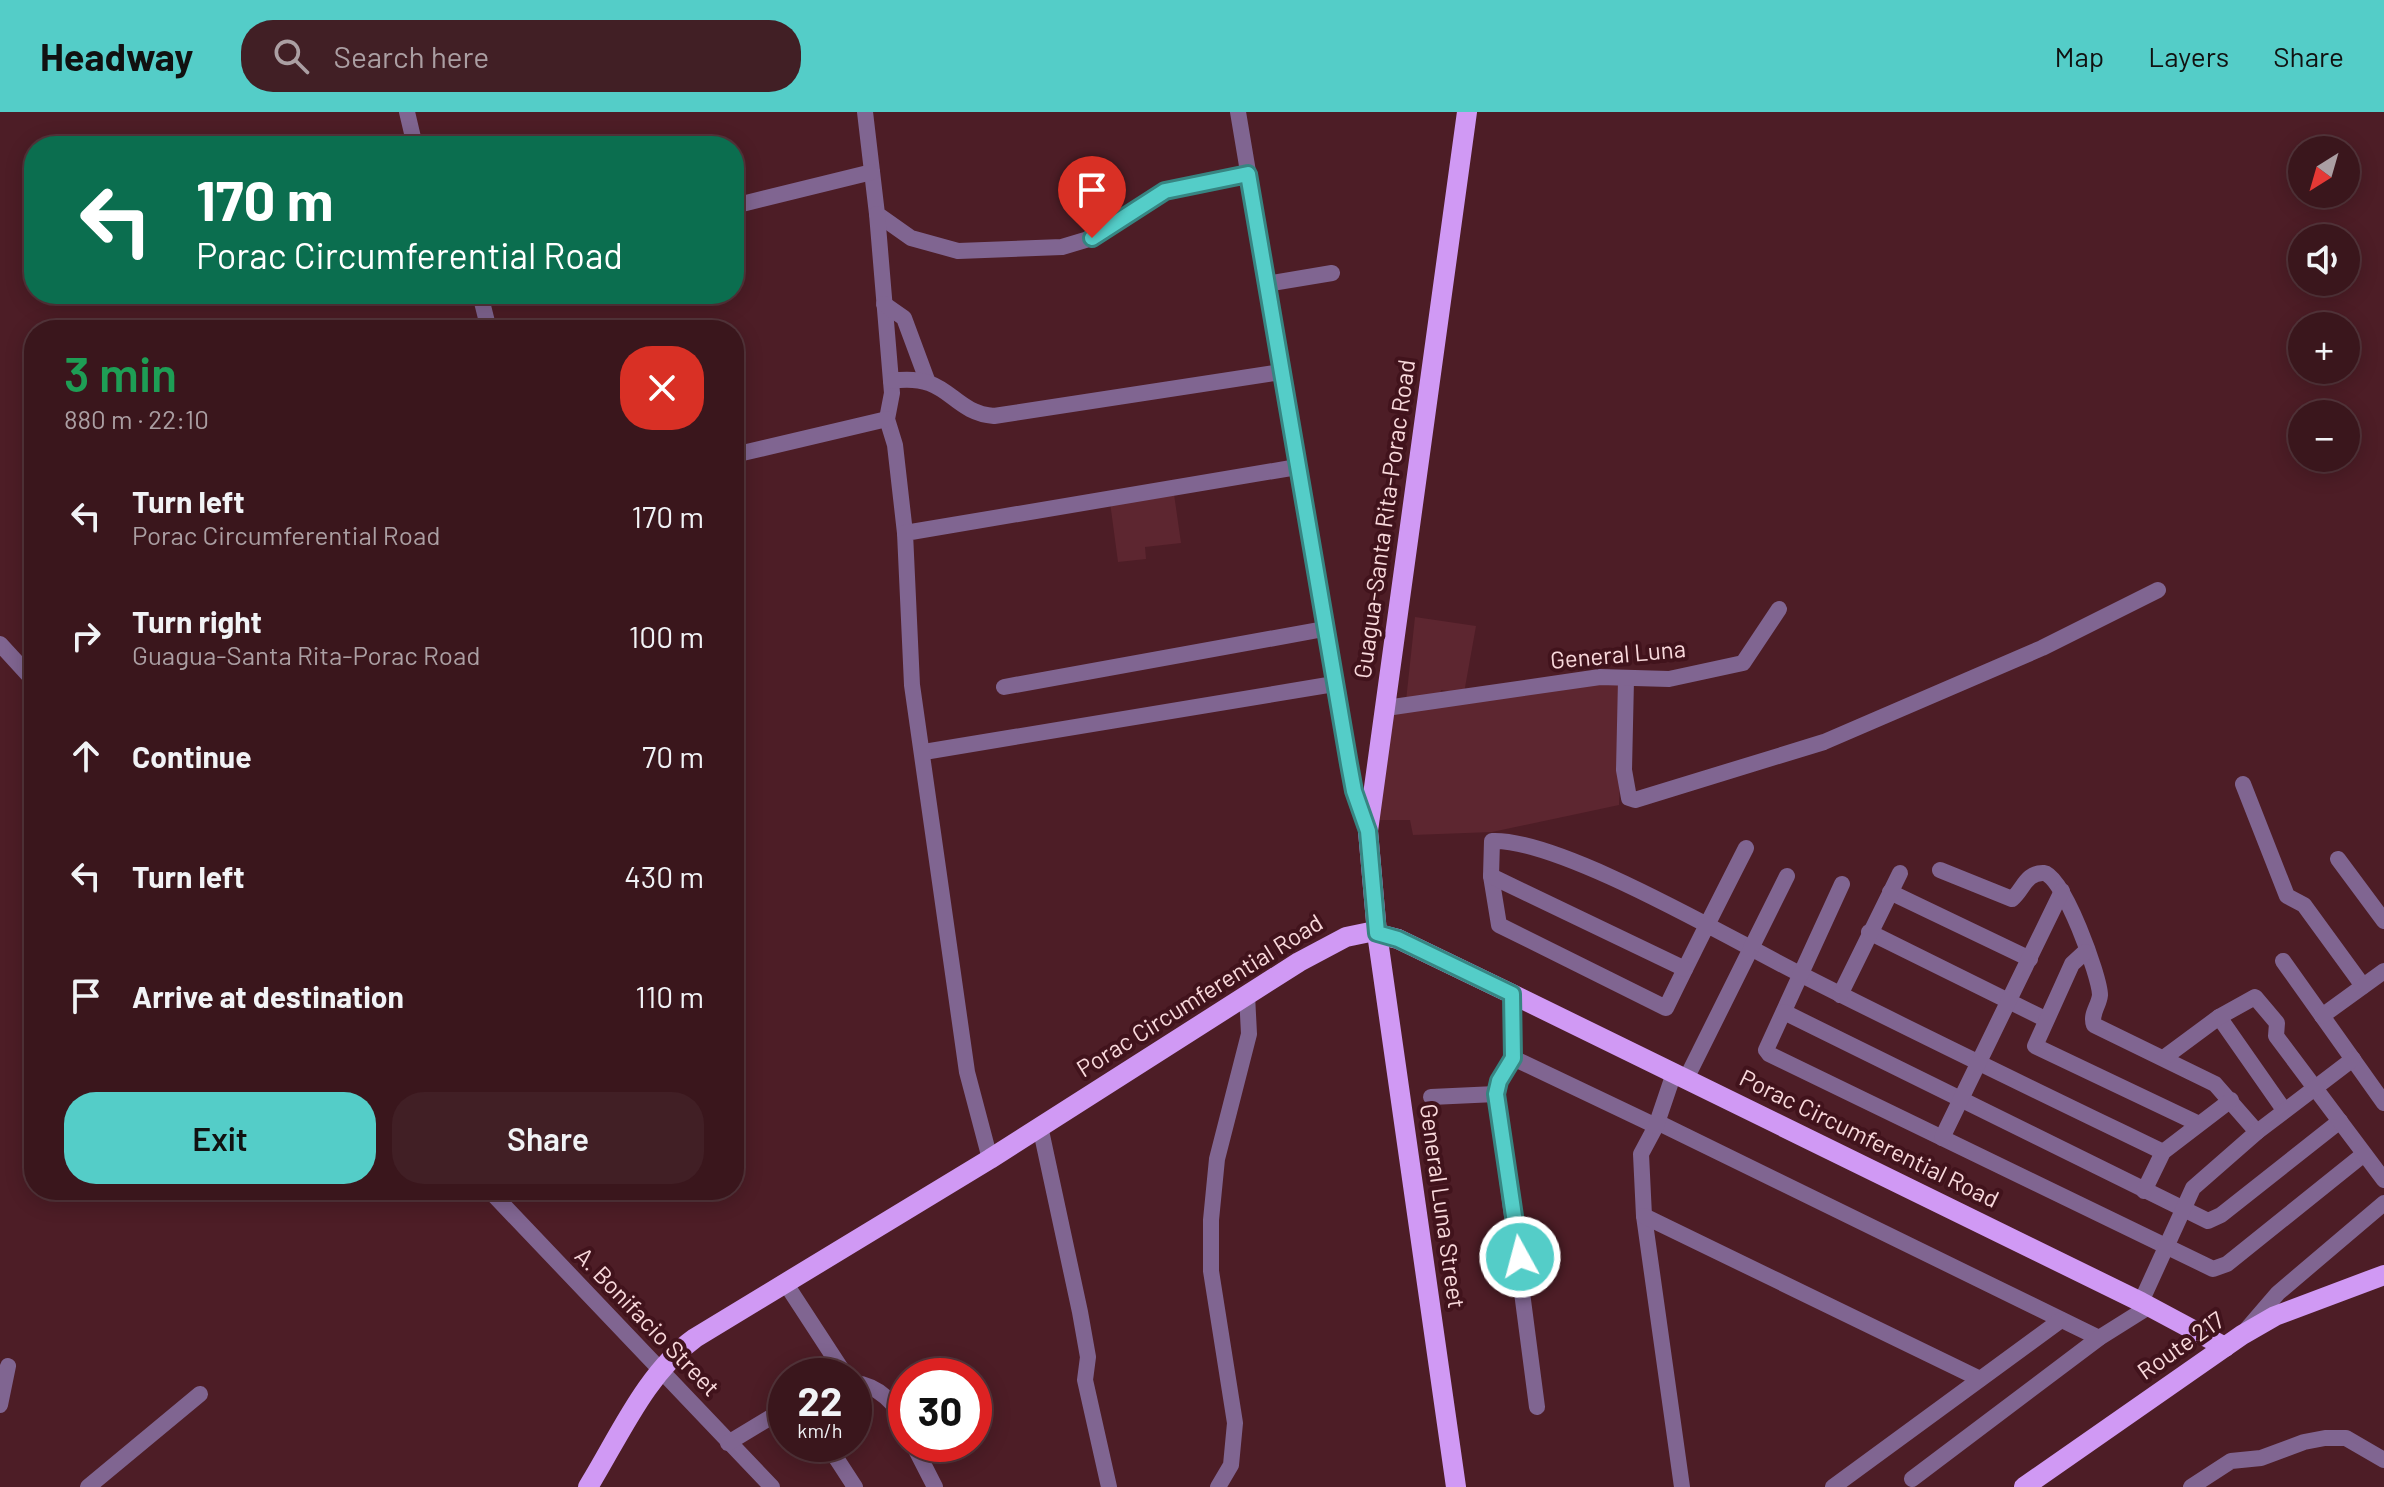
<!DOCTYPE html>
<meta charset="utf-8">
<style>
body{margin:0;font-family:Barlow,sans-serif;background:#411f25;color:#f1f3f6;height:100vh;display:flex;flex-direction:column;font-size:30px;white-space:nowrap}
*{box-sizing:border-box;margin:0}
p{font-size:26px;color:#ab9fa3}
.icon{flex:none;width:44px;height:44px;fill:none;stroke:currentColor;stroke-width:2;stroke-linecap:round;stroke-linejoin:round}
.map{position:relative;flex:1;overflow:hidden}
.sheet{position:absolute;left:24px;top:208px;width:720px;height:880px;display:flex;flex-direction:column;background:#3a161c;border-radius:32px;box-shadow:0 4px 20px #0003,0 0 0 2px #54353b}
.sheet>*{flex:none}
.hud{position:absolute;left:24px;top:24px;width:720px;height:168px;border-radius:32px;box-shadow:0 4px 20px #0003,0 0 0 2px #54353b;background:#0b6e4f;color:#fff;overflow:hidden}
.needle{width:52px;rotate:217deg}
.buttons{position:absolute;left:2288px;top:24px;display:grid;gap:16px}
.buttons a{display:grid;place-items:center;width:72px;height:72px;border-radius:50%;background:#3a161c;box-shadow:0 4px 20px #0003,0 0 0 2px #54353b;font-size:40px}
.speed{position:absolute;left:768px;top:1246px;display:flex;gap:16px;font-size:40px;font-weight:700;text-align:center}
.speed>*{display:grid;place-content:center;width:104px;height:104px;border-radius:50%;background:#3a161c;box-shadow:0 4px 20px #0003,0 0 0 2px #54353b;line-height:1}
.speed small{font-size:20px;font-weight:400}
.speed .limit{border:12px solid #d22;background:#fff;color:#111}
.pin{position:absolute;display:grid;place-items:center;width:68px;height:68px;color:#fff;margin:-82px -34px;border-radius:50% 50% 50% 0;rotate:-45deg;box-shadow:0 0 8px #0007}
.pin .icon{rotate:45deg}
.me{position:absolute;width:88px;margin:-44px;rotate:353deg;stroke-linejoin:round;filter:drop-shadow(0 0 6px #0008)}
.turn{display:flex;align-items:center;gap:28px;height:168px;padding:0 40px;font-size:36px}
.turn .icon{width:104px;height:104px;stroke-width:2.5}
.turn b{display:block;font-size:56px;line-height:68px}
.round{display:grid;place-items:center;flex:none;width:84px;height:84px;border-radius:32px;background:#411f25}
.summary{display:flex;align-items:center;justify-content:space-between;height:136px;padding:0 40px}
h1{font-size:48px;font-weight:600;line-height:60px;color:#1e9e55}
.action{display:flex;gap:16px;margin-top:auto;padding:16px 40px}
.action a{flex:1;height:92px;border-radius:32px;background:#54cdc8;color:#111;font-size:32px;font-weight:600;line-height:92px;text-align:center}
.action a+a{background:#411f25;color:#f1f3f6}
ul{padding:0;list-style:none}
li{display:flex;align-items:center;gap:24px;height:120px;padding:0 40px}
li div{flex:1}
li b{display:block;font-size:30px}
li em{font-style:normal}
header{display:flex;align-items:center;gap:48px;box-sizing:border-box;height:112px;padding:0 40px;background:#54cdc8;color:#111}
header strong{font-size:38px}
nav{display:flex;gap:44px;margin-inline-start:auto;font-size:28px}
.search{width:560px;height:72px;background:#411f25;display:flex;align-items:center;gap:20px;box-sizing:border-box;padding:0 28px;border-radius:32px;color:#ab9fa3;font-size:30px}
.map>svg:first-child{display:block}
.built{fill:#5d2630}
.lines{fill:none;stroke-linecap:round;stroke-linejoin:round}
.minor{stroke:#806591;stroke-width:16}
.major{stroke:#d099f4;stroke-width:20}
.route-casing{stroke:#378582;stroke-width:20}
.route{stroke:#54cdc8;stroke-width:14}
.labels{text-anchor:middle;stroke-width:8;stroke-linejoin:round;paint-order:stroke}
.street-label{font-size:24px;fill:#f9d9dc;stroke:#41131c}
</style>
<header>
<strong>Headway</strong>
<div class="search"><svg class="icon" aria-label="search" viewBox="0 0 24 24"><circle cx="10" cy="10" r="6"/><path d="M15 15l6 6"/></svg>Search here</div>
<nav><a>Map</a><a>Layers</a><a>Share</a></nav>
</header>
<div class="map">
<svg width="2384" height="1375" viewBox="0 0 2384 1375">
<rect width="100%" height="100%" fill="#4d1d26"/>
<g class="built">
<polygon points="1174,382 1181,431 1145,435 1146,447 1118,450 1110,390"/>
<polygon points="1415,505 1476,514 1464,581 1441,578 1440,586 1406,589"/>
<polygon points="1587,570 1623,573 1619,693 1492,720 1413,723 1410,708 1376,708 1390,600"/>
</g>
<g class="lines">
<g class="minor">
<polyline points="407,0 415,34"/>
<polyline points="865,0 877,102 911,126 958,139 1062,135 1092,126 1165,79 1248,62"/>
<polyline points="1238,0 1334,572 1354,679 1368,717"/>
<polyline points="734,94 872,60"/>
<polyline points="877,102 892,281 887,307 895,333 905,421"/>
<polyline points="1266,172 1332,161"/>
<polyline points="480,182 489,218"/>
<polyline points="884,192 904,206 927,268"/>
<path d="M891,269C950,260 949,300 994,304L1281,260"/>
<polyline points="734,343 887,307"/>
<polyline points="0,532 34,569"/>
<polyline points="1626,568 1624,658 1629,686 1635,688 1824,630 2042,536 2158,478"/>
<polyline points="1004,575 1324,517"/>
<polyline points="1386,596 1600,565 1669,567 1743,551 1779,497"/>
<polyline points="924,640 1334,572"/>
<polyline points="2243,672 2287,784 2304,793 2363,874"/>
<path d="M1746,736C1719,789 1692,842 1666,896L1499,813L1491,764L1492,729C1560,726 1734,829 1802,863C1922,924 2043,982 2163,1040"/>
<polyline points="2338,747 2384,809"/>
<path d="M1940,758L2012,787C2023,778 2026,760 2044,761C2063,763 2100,865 2100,883C2099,894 2090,902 2094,913L2215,972L2257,1020"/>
<polyline points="1491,764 1685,857"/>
<polyline points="1842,772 1766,938 1769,942 2213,1157 2227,1152 2364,1042"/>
<polyline points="1890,780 2030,847"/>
<polyline points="1869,820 2045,907"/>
<polyline points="2085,840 2072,852 2035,934 2197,1011"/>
<polyline points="2283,849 2384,991"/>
<polyline points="1512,882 1513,946 1656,1014 1641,1042 1644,1104 1682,1375"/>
<polyline points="1840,883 1900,761"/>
<polyline points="1784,900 2208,1109 2221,1103 2340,1009"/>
<polyline points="2322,904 2384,859"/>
<polyline points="2219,905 2284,998"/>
<polyline points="2165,945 2219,905 2255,885 2277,911 2276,924 2384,1068"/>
<polyline points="1513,946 1499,969 1496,982 1537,1295"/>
<polyline points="1686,967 1787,764"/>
<polyline points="1431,985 1496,982"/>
<polyline points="1657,1010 2099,1226"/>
<polyline points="1040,1014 1080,1200 1088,1245 1085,1268 1109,1375"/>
<polyline points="1656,1014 1674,961"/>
<polyline points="1942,1026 2062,779"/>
<polyline points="990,1047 967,960 912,573 905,421 1297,355"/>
<polyline points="489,1078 772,1375"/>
<polyline points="2144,1079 2163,1040 2231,988"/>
<polyline points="1644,1104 1980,1267"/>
<polyline points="786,1172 846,1264"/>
<polyline points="2141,1190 2193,1076 2257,1020 2353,947"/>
<polyline points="2247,1217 2278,1181 2384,1091"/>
<path d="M854,1271C878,1273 897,1292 906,1314"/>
<polyline points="0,1293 8,1254"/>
<polyline points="728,1331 786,1296"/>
<polyline points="827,1332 855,1375"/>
<polyline points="913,1332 935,1375"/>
<polyline points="1912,1367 2099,1226 2150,1194"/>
<polyline points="88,1375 200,1282"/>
<polyline points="1218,1375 1231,1353 1235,1311 1211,1159 1211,1108 1217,1047 1249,922 1247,883"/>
<polyline points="1833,1375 2061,1208"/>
<polyline points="2191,1375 2231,1349 2261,1346 2304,1330 2325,1326 2346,1326 2384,1348"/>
</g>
<g class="major">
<path d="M588,1375C619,1325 646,1261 695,1226L990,1047L1299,850L1346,825L1370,820L1398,827L1512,882L2141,1190L2225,1235"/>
<polyline points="1456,1375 1377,821 1368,719 1467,0"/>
<polyline points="2024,1375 2242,1223 2275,1204 2384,1163"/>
</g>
</g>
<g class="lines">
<g class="route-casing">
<polyline id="route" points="1092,126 1165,79 1248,62 1349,652 1354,679 1368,719 1377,821 1398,827 1512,882 1513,946 1499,969 1496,982 1520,1145"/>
</g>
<use href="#route" class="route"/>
</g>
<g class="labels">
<g class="street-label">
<text transform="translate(1385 407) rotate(-82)" y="8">Guagua-Santa Rita-Porac Road</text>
<text transform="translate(1618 543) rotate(-5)" y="8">General Luna</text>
<text transform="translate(1200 884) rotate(-32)" y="8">Porac Circumferential Road</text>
<text transform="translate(1869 1027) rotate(26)" y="8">Porac Circumferential Road</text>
<text transform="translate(1442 1094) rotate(82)" y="8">General Luna Street</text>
<text transform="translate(647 1210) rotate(46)" y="8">A. Bonifacio Street</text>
<text transform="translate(2181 1234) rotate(-35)" y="8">Route 217</text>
</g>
</g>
</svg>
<div class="buttons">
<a><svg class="needle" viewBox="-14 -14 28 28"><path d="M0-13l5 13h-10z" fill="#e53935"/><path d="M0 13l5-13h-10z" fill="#ab9fa3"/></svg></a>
<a><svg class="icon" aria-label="sound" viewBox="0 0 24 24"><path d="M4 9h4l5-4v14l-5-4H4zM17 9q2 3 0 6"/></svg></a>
<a>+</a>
<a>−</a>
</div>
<div class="speed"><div>22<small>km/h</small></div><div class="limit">30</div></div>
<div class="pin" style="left:1092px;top:126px;background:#d93025"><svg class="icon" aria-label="arrive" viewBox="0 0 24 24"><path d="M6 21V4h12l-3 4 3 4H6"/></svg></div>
<svg class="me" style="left:1520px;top:1145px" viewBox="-20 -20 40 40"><circle r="17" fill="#54cdc8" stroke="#fff" stroke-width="3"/><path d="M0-11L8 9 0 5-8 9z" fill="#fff"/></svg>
<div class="hud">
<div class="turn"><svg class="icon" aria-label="left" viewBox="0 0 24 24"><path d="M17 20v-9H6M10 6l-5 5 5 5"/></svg><div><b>170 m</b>Porac Circumferential Road</div></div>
</div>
<section class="sheet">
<div class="summary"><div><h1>3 min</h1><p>880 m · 22:10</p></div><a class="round" style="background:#d93025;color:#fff"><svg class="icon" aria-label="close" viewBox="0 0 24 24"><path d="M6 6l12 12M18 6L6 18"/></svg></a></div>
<ul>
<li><svg class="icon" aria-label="left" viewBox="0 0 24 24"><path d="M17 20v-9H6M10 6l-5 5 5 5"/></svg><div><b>Turn left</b><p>Porac Circumferential Road</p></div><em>170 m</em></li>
<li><svg class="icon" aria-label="right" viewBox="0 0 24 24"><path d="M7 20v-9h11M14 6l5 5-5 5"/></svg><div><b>Turn right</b><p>Guagua-Santa Rita-Porac Road</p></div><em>100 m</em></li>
<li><svg class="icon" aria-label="ahead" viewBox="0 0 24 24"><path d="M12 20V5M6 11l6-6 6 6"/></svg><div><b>Continue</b></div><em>70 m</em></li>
<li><svg class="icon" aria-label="left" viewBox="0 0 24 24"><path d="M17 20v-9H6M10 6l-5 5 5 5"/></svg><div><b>Turn left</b></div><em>430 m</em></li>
<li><svg class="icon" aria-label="arrive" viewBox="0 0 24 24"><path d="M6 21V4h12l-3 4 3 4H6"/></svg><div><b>Arrive at destination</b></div><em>110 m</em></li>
</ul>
<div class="action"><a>Exit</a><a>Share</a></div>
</section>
</div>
